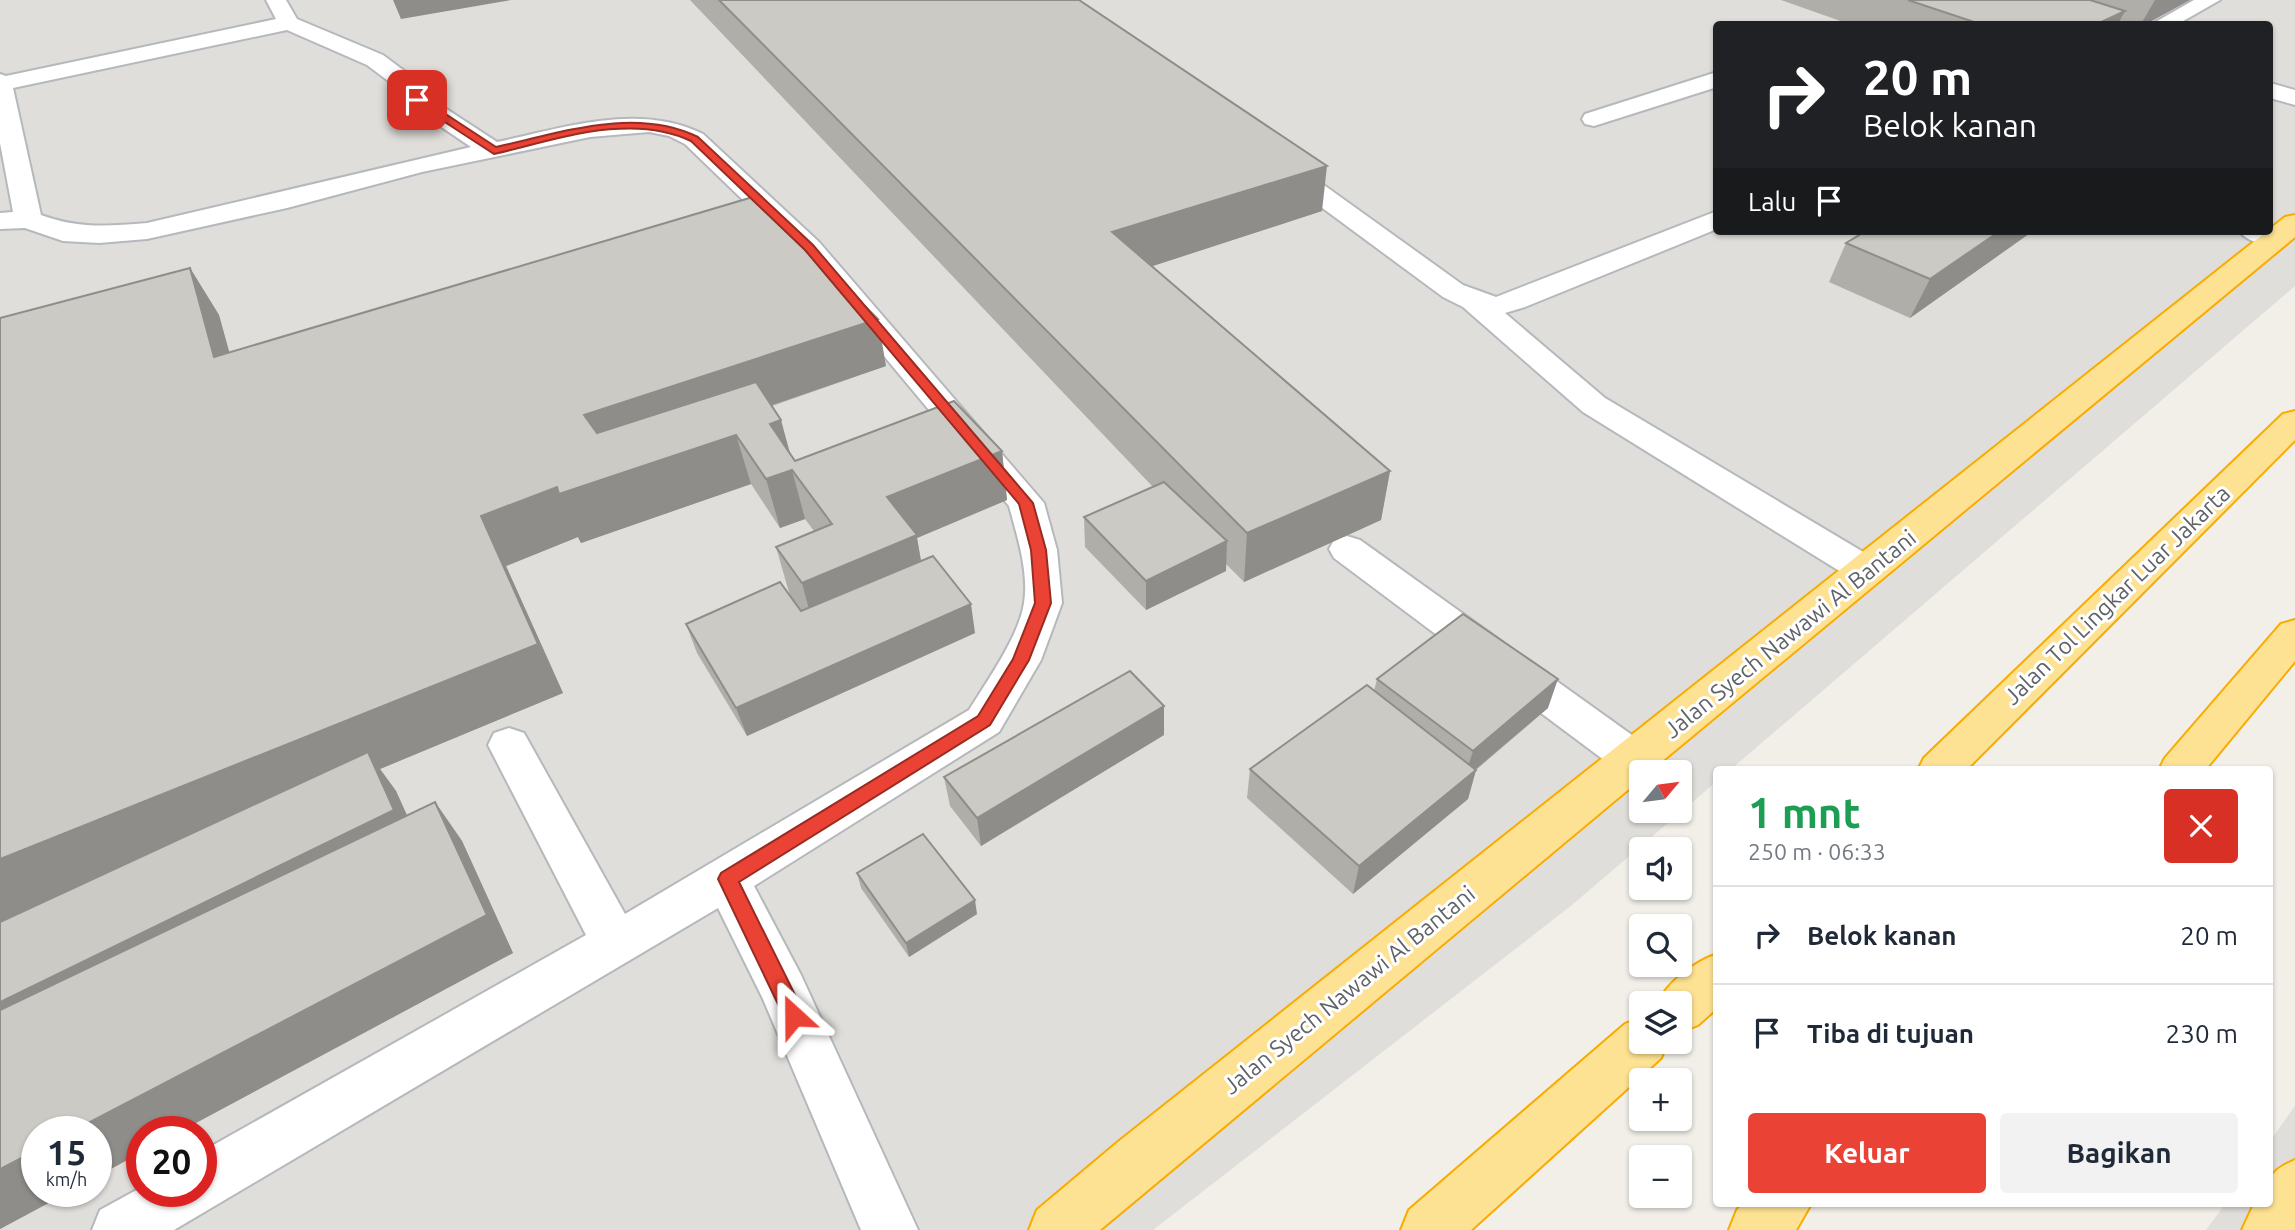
<!DOCTYPE html>
<html lang="id">
<meta charset="utf-8">
<style>
body{margin:0;font-family:Ubuntu,sans-serif;background:#f2f2f3;color:#1f2937;height:100vh;display:flex;flex-direction:column;font-size:26px;white-space:nowrap}
*{box-sizing:border-box;margin:0}
p{font-size:23px;color:#747a83}
.icon{flex:none;width:38px;height:38px;fill:none;stroke:currentColor;stroke-width:2;stroke-linecap:round;stroke-linejoin:round}
.map{position:relative;flex:1;overflow:hidden}
.sheet{position:absolute;left:1713px;top:766px;width:560px;height:441px;display:flex;flex-direction:column;background:#fff;border-radius:7px;box-shadow:0 2px 5px #0004}
.sheet>*{flex:none}
.top-card{position:absolute;left:1713px;top:21px;width:560px;height:214px;border-radius:7px;box-shadow:0 2px 5px #0004;background:#202124;color:#fff;overflow:hidden}
.needle{width:46px;rotate:61deg}
.buttons{position:absolute;left:1629px;top:760px;display:grid;gap:14px}
.buttons a{display:grid;place-items:center;width:63px;height:63px;border-radius:7px;background:#fff;box-shadow:0 2px 5px #0004;font-size:35px}
.speed{position:absolute;left:21px;top:1116px;display:flex;gap:14px;font-size:35px;font-weight:700;text-align:center}
.speed>*{display:grid;place-content:center;width:91px;height:91px;border-radius:50%;background:#fff;box-shadow:0 2px 5px #0004;line-height:1}
.speed small{font-size:18px;font-weight:400}
.speed .limit{border:10px solid #d22;background:#fff;color:#111}
.pin{position:absolute;display:grid;place-items:center;width:60px;height:60px;color:#fff;margin:-30px;border-radius:14px;box-shadow:0 4px 10px #0006}
.me{position:absolute;width:77px;margin:-38px;rotate:336deg;stroke-linejoin:round;filter:drop-shadow(0 0 5px #0008)}
.turn{display:flex;align-items:center;gap:24px;height:147px;padding:0 35px;font-size:32px}
.turn .icon{width:91px;height:91px;stroke-width:2.5}
.turn b{display:block;font-size:49px;line-height:60px}
.then{display:flex;align-items:center;height:66px;padding:0 35px;background:#0003;gap:14px;font-size:26px}
.round{display:grid;place-items:center;flex:none;width:74px;height:74px;border-radius:7px;background:#f2f2f3}
.overview{display:flex;align-items:center;justify-content:space-between;height:119px;padding:0 35px}
h1{font-size:42px;font-weight:600;line-height:52px;color:#1e9e55}
.button{display:flex;gap:14px;margin-top:auto;padding:14px 35px}
.button a{flex:1;height:80px;border-radius:7px;background:#ea4335;color:#fff;font-size:28px;font-weight:600;line-height:80px;text-align:center}
.button a+a{background:#f2f2f3;color:#1f2937}
ul{padding:0;list-style:none}
li{display:flex;align-items:center;gap:21px;height:98px;padding:0 35px;border-top:2px solid #e0e1e3}
li div{flex:1}
li b{display:block;font-size:26px}
li em{font-style:normal}
.map>svg:first-child{display:block}
.industrial{fill:#e0deda;fill-rule:evenodd}
.lines{fill:none;stroke-linecap:round;stroke-linejoin:round}
.minor-casing{stroke:#b5b8bc;stroke-width:4}
.highway-casing{stroke:#f9ab00;stroke-width:4}
.minor{fill:#fff;fill-rule:evenodd}
.highway{fill:#fde293;fill-rule:evenodd}
.wall{fill:#afaea9}
.shaded-wall{fill:#8f8d8a}
.building{fill:#cccac5;stroke:#8f8d8a;stroke-width:2}
.route{fill:#ea4335;stroke:#982c22;stroke-width:2}
.labels{text-anchor:middle;stroke-width:6;stroke-linejoin:round;paint-order:stroke}
.street-label{font-size:23px;fill:#5f6368;stroke:#fff}
</style>
<div class="map">
<svg width="2295" height="1230" viewBox="0 0 2295 1230">
<rect width="100%" height="100%" fill="#f1efe8"/>
<g class="industrial">
<path d="M0,0H2295V286L1730,770H1717V781L1572,905L1153,1230H0ZM1717,24H2270V231H1717ZM1642,772H1680V810H1642ZM37,1132H96V1192H37ZM142,1132H201V1192H142Z"/>
<polygon points="2295,1106 2295,1230 2206,1230 2225,1204 2270,1204 2270,1141"/>
</g>
<g class="lines">
<g class="minor-casing">
<g id="minor">
<path d="M266,0H286L297,19L383,55L407,73L425,95L497,142C563,128 639,102 703,134L819,242L1044,503L1057,550L1062,603L1041,660L999,732L754,886L801,975L918,1230H861L763,999L718,908L174,1230H92L100,1210L142,1187V1192H201V1152L586,935L488,745L494,733L509,728L524,733L625,914L969,710C987,681 1019,636 1024,603C1029,572 1017,536 1009,506L799,254L685,144L669,136L649,132L590,137L422,172L287,208L147,239L99,243L63,241L25,228L0,229V213L13,212L0,143V74L6,76L276,19ZM287,30L367,65L391,83L409,105L471,147L147,223C107,226 79,229 41,215L13,88Z"/>
<polygon points="2194,0 2220,0 2178,24 2152,24"/>
<polygon points="1717,72 1717,87 1594,126 1585,124 1582,119 1585,114"/>
<polygon points="2270,83 2295,90 2295,105 2270,98"/>
<polygon points="1280,157 1289,160 1463,285 1496,297 1717,211 1717,229 1525,307 1505,313 1605,398 1880,562 1886,571 1880,580 1867,584 1854,580 1583,412 1463,307 1443,297 1271,170 1267,165 1271,160"/>
<path d="M2270,228L2285,233L2289,239L2285,245C2271,248 2248,243 2239,231H2270Z"/>
<polygon points="1347,536 1360,540 1650,748 1656,760 1650,772 1642,772 1635,777 1620,772 1334,558 1329,549 1334,540"/>
</g>
</g>
<g class="highway-casing">
<g id="highway">
<polygon points="2295,215 2295,237 1649,772 1642,772 1642,778 1100,1230 1029,1230 1037,1210 1118,1142 2285,217"/>
<polygon points="2295,411 2295,440 1966,770 1918,770 1924,758 2283,414"/>
<polygon points="2295,620 2295,661 2205,770 2159,770 2165,758 2281,624"/>
<path d="M1717,954V1008L1698,1025L1680,1032V1003H1658C1668,981 1695,962 1717,954Z"/>
<polygon points="1642,1017 1642,1041 1668,1041 1661,1058 1471,1230 1401,1230 1409,1210 1625,1024"/>
<path d="M2295,1160V1230H2242L2254,1204H2270C2270,1176 2268,1172 2295,1160Z"/>
<polygon points="1743,1204 1811,1204 1796,1230 1729,1230 1737,1210"/>
</g>
</g>
<use href="#minor" class="minor"/>
<use href="#highway" class="highway"/>
</g>
<g class="wall">
<polygon points="690,0 1079,0 1322,211 1152,266 1390,471 1381,520 1244,582 1226,564 1226,571 1146,610 1085,547 1084,517 1153,487"/>
<polygon points="1781,0 2190,0 2146,24 2127,24 2119,22 2118,24 1849,24"/>
<polygon points="1866,231 2033,231 1910,318 1829,282 1846,243"/>
<polygon points="190,268 219,315 229,353 886,366 772,406 790,454 795,461 1002,451 1007,500 917,538 921,561 975,633 747,736 697,653 686,624 790,596 776,547 814,531 805,519 780,528 751,484 581,543 578,537 506,566 563,693 380,769 396,791 407,815 435,802 462,841 513,953 179,1132 142,1132 142,1152 96,1177 96,1132 37,1192 69,1192 0,1229 0,318"/>
<polygon points="1377,679 1548,708 1476,770 1468,799 1353,894 1247,798 1250,769 1374,691"/>
<polygon points="1164,735 981,846 950,806 944,777"/>
<polygon points="857,873 977,914 909,957 861,888"/>
</g>
<g class="shaded-wall">
<polygon points="393,0 511,0 401,19"/>
<polygon points="2155,0 2190,0 2146,24 2141,24"/>
<polygon points="2125,11 2118,24 2097,24"/>
<polygon points="1327,166 1322,211 1113,279 1112,232"/>
<polygon points="2000,231 2033,231 1910,318 1930,279"/>
<polygon points="190,268 219,315 244,405 214,357"/>
<polygon points="878,319 886,366 603,463 584,415"/>
<polygon points="781,420 794,468 770,424"/>
<polygon points="736,435 751,484 581,543 578,537 506,566 563,693 380,769 396,791 422,849 0,1062 0,859 481,516 557,487"/>
<polygon points="1002,451 1007,500 917,538 925,584 815,632 802,583 887,497"/>
<polygon points="792,470 805,519 780,528 766,479"/>
<polygon points="1390,471 1381,520 1244,582 1247,533"/>
<polygon points="1227,541 1226,571 1146,610 1146,581"/>
<polygon points="971,604 975,633 747,736 736,708"/>
<polygon points="1558,679 1548,708 1464,779 1473,751"/>
<polygon points="1164,706 1164,735 981,846 977,818"/>
<polygon points="1476,770 1468,799 1353,894 1359,866"/>
<polygon points="435,802 462,841 513,953 179,1132 142,1132 142,1152 96,1177 96,1132 71,1132"/>
<polygon points="975,900 977,914 909,957 906,943"/>
<polygon points="37,1150 37,1192 69,1192 0,1229 0,1169"/>
</g>
<g class="building">
<polygon points="719,0 1079,0 1327,166 1112,232 1390,471 1247,533"/>
<polygon points="1908,0 2090,0 2125,11 2097,24 1980,24"/>
<polygon points="753,197 878,319 584,415 597,433 756,382 781,420 770,424 795,461 954,401 1002,451 887,497 917,535 802,583 776,547 832,524 792,470 766,479 736,435 559,494 557,487 481,516 538,644 0,859 0,318 190,268 214,357"/>
<polygon points="1866,231 2000,231 1930,279 1846,243"/>
<polygon points="1164,482 1227,541 1146,581 1084,517"/>
<polygon points="933,556 971,604 736,708 686,624 780,582 801,611"/>
<polygon points="1463,614 1558,679 1473,751 1377,679"/>
<polygon points="1130,671 1164,706 977,818 944,777"/>
<polygon points="1367,685 1476,770 1359,866 1250,769"/>
<polygon points="368,752 394,810 0,1002 0,922"/>
<polygon points="435,802 487,915 71,1132 37,1132 37,1150 0,1169 0,1010"/>
<polygon points="923,834 975,900 906,943 857,873"/>
</g>
<path class="route" d="M414,98H421L496,147C560,133 635,106 698,137L813,245L1033,503L1046,550L1051,603L1029,660L990,725L739,882L802,1009L805,1016L802,1023L794,1026L787,1023L718,879L721,873L978,716L1013,659L1035,603L1031,550L1019,504L805,250L691,141C631,112 555,140 494,154L414,102Z"/>
<g class="labels">
<g class="street-label">
<text transform="translate(2117 595) rotate(-44)" y="8">Jalan Tol Lingkar Luar Jakarta</text>
<text transform="translate(1790 634) rotate(-39)" y="8">Jalan Syech Nawawi Al Bantani</text>
<text transform="translate(1349 990) rotate(-39)" y="8">Jalan Syech Nawawi Al Bantani</text>
</g>
</g>
</svg>
<div class="buttons">
<a><svg class="needle" viewBox="-14 -14 28 28"><path d="M0-13l5 13h-10z" fill="#e53935"/><path d="M0 13l5-13h-10z" fill="#747a83"/></svg></a>
<a><svg class="icon" aria-label="sound" viewBox="0 0 24 24"><path d="M4 9h4l5-4v14l-5-4H4zM17 9q2 3 0 6"/></svg></a>
<a><svg class="icon" aria-label="search" viewBox="0 0 24 24"><circle cx="10" cy="10" r="6"/><path d="M15 15l6 6"/></svg></a>
<a><svg class="icon" aria-label="layers" viewBox="0 0 24 24"><path d="M12 4l9 5-9 5-9-5zM3 14l9 5 9-5"/></svg></a>
<a>+</a>
<a>−</a>
</div>
<div class="speed"><div>15<small>km/h</small></div><div class="limit">20</div></div>
<div class="pin" style="left:417px;top:100px;background:#d93025"><svg class="icon" aria-label="arrive" viewBox="0 0 24 24"><path d="M6 21V4h12l-3 4 3 4H6"/></svg></div>
<svg class="me" style="left:794px;top:1016px" viewBox="-20 -20 40 40"><path d="M0-17L14 15 0 8-14 15z" fill="#ea4335" stroke="#fff" stroke-width="4"/></svg>
<div class="top-card">
<div class="turn"><svg class="icon" aria-label="right" viewBox="0 0 24 24"><path d="M7 20v-9h11M14 6l5 5-5 5"/></svg><div><b>20 m</b>Belok kanan</div></div>
<div class="then">Lalu<svg class="icon" aria-label="arrive" viewBox="0 0 24 24"><path d="M6 21V4h12l-3 4 3 4H6"/></svg></div>
</div>
<section class="sheet">
<div class="overview"><div><h1>1 mnt</h1><p>250 m · 06:33</p></div><a class="round" style="background:#d93025;color:#fff"><svg class="icon" aria-label="close" viewBox="0 0 24 24"><path d="M6 6l12 12M18 6L6 18"/></svg></a></div>
<ul>
<li><svg class="icon" aria-label="right" viewBox="0 0 24 24"><path d="M7 20v-9h11M14 6l5 5-5 5"/></svg><div><b>Belok kanan</b></div><em>20 m</em></li>
<li><svg class="icon" aria-label="arrive" viewBox="0 0 24 24"><path d="M6 21V4h12l-3 4 3 4H6"/></svg><div><b>Tiba di tujuan</b></div><em>230 m</em></li>
</ul>
<div class="button"><a>Keluar</a><a>Bagikan</a></div>
</section>
</div>
